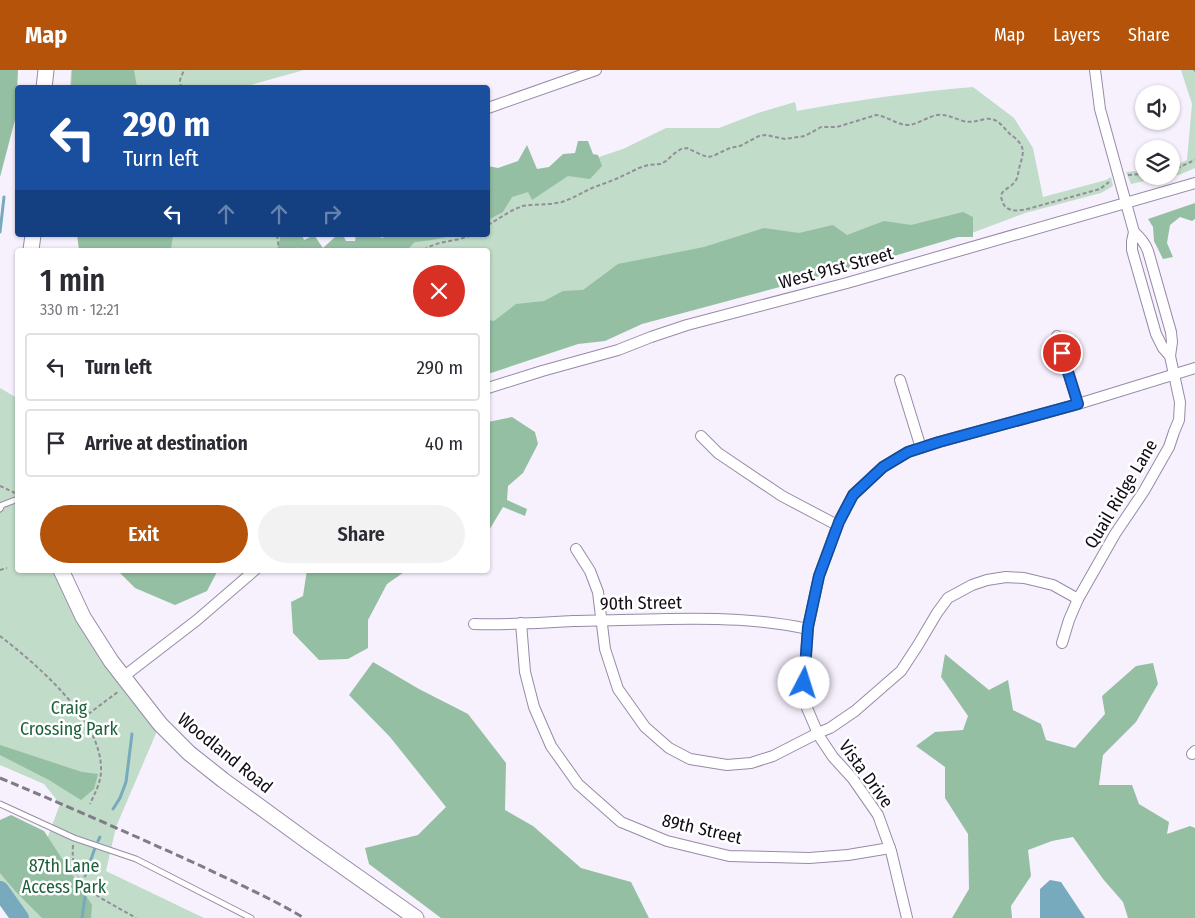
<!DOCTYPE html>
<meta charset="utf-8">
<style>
body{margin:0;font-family:"Fira Sans Condensed",sans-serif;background:#f2f2f3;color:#2b2b33;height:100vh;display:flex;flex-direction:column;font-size:19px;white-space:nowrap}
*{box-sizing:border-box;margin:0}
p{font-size:16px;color:#7c7c81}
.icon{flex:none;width:28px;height:28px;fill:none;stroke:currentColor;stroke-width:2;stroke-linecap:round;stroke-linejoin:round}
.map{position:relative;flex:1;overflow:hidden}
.sheet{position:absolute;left:15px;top:178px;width:475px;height:325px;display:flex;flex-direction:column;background:#fff;border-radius:5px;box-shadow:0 1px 4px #0004}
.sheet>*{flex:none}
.guide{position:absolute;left:15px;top:15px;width:475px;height:152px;border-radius:5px;box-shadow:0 1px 4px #0004;background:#1a4fa0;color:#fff;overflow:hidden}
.tools{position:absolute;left:1135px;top:15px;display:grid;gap:10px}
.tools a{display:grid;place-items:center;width:45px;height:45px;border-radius:50%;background:#fff;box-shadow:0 1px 4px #0004;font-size:25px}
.pin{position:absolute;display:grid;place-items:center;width:42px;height:42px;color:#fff;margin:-21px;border:2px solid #fff;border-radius:50%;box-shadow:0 1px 5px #0007}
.me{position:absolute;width:55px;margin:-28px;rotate:5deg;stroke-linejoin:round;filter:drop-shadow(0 0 4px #0008)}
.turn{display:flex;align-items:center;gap:18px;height:105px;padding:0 25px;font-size:22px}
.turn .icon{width:65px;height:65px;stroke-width:2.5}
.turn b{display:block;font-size:35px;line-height:42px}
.lanes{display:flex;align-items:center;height:48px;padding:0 25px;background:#0003;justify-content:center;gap:25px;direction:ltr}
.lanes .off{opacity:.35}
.round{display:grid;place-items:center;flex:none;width:52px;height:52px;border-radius:26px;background:#f2f2f3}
.head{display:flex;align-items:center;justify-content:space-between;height:85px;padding:0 25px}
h1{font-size:30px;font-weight:600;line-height:38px}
.button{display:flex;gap:10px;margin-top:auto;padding:10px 25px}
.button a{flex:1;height:58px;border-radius:30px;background:#b45309;color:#fff;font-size:20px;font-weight:600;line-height:58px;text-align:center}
.button a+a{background:#f2f2f3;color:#2b2b33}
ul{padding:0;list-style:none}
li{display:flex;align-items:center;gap:15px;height:68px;margin:0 10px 8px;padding:0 15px;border:2px solid #e1e1e2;border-radius:5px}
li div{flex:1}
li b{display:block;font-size:19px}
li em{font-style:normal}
header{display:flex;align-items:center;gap:30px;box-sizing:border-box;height:70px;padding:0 25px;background:#b45309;color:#fff}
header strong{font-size:24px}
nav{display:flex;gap:28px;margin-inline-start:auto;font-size:18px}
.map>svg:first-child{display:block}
.green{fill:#c1dcc9}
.forest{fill:#94bfa3}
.water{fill:#76aabc}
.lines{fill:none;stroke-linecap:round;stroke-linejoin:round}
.stream{stroke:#76aabc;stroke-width:3}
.river{stroke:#76aabc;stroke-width:18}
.lane-casing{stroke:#988aa7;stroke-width:7}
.street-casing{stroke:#988aa7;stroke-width:12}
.secondary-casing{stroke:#988aa7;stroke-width:17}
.path{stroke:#938e9a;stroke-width:2;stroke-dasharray:4 2.5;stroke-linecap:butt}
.lane{stroke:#fff;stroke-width:5}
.street{stroke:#fff;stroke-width:10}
.secondary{stroke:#fff;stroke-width:15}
.rail{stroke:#807b86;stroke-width:3;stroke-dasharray:8 4;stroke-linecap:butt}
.route-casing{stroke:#114b97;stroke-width:12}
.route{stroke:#1a73e8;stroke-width:9}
.labels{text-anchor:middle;stroke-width:5;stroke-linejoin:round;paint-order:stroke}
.street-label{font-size:18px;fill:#110c16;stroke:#fff}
.park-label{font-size:18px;fill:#1d603c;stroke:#fff}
</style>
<header>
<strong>Map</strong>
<nav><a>Map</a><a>Layers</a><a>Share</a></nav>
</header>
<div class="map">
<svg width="1195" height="848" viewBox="0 0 1195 848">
<rect width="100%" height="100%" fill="#f7f1fe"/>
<g class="green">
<polygon points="71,0 304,0 243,17 70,18"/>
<polygon points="1181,0 1195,0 1195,98 1179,105 1158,108 1131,114 1126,102 1144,100 1144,106 1171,106 1171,97 1187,90 1192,34"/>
<path d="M973,17L1014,48L1033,78L1043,127L1106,110L1111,107L1113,116L1101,123L1025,143L969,164L862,189L488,295V180H364L413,165H488V136L557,101L623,79L666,58H719L758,43L795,32L797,41C856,30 914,22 973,17Z"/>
<polygon points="168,165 295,165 306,180 172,180"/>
<polygon points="0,318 17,328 18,500 61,500 160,654 116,757 106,801 204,848 20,848 0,820 0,784 47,769 60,734 44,714 0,695"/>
</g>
<g class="forest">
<polygon points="0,0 18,0 16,46 0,107"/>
<polygon points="72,0 134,0 137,17 71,17"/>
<polygon points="578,71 588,71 593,84 598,85 602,96 590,109 568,106 532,130 528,122 512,127 503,142 488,150 488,96 498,98 518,91 527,75 537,99 549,97 563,84 575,83"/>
<polygon points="1195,133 1195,149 1192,151 1180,147 1170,155 1167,173 1173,187 1163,189 1154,171 1153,157 1148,149"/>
<polygon points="963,142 973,147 973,167 958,167 884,189 642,254 605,271 578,274 488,304 488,250 494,251 516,234 544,231 563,221 583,220 618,194 704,177 764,158 799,163 833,155 847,165 884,151 911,155"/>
<polygon points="77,165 173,165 171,180 79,180"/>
<polygon points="281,165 302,165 304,170 314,165 323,178 335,167 335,165 343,165 346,171 355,171 356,165 374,165 383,168 385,165 451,165 451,166 432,170 415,172 407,180 398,180 392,178 390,180 299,180 297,177 296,180 277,180"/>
<polygon points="512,347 535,362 538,374 523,403 508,416 507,430 527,439 525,446 503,437 488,462 488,352"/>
<polygon points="117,500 220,500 217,502 207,521 175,535 135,518"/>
<polygon points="307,500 407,500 387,514 368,550 368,578 348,589 319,590 293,563 291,532 303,526"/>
<polygon points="945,584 989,620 1008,610 1013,640 1041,654 1046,670 1075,678 1105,644 1102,626 1136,596 1153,593 1158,614 1136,652 1103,685 1099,715 1132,715 1139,734 1169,752 1167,764 1190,756 1195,758 1195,848 1128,848 1123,832 1103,809 1073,767 1052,771 1028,780 1031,806 1011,836 1012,848 952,848 969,819 968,764 945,728 945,697 916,676 935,662 963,660 968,646 941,607"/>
<polygon points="373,592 419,619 468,644 506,693 505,740 533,756 581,798 631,812 649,848 441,848 369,794 365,778 418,765 446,737 390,667 349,625"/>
<polygon points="0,675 82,702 98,704 94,719 81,730 49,710 0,685"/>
<polygon points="11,745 44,761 92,835 91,848 42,848 16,822 0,803 0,750"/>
</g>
<polygon class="water" points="1050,810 1061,812 1085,848 1040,848 1040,819"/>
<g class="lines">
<g class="stream">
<polyline points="0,162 4,127"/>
<polyline points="113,739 120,728 126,712 132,664"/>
<polyline points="98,771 100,767"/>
<polyline points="85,806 95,778"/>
<polyline points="82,848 85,827"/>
</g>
<polyline class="river" points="0,820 20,848"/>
<g class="lane-casing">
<g id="lane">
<polyline points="0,439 2,435 18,429"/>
<polyline points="0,734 74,768 136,789 251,848"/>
</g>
</g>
<g class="street-casing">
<g id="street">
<polyline points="1095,0 1100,39 1134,162 1132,171 1132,180 1156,264 1163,278 1170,286"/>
<polyline points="488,38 596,0"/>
<polyline points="1057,266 1078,334"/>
<polyline points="900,310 921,378"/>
<polyline points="488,318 542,301 618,280 651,267 687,255 847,213 1195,113"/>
<polyline points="701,366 718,383 782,426 837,455"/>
<polyline points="576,479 590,501 598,522 605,579 618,619 645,657 669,678 690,689 727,695 751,693 773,686 818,663 830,658 855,641 901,601 918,575 937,543 948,528 972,515 987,510 1006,507 1024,508 1053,515 1078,529"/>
<polyline points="521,553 525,602 534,637 551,676 578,714 621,752 667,771 729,786 809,788 848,785 890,778"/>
<path d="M474,554C507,555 540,553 573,551C604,550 636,550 668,549C715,548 762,549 808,559"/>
<path d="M1062,573L1069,550L1078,529L1115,464L1144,421L1161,391L1169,377L1174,362L1179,350L1180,332L1170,286L1172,272L1171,262L1148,181C1145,173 1141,168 1134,162"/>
<polyline points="123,607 197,550 255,500"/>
<polyline points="1192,684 1195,681"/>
<polyline points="907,848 891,781 878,745 853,709 833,687 819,666 807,638 804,613 808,557 819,506 839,451 853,425 883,397 908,382 939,372 1078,334 1195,298"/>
</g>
</g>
<g class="secondary-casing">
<g id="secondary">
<polyline points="44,18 46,0"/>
<polyline points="31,180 33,165"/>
<polyline points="61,500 83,547 111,591 160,654 189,683 223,710 311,774 416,848"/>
</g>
</g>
<g class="path">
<polyline points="1194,0 1195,1"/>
<polyline points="181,18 180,10 184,0"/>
<polyline points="1171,101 1195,90"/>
<polyline points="1128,105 1144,104"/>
<path d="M488,155L511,141L522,136L530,135L550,134L562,132L572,128L592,118L616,109L639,98L648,95L661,94L666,91L675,83L681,79L687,78L702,85L708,87L713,86L730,78L740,76L759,66L766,65L785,69L805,66L821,57H837L876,45C887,46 897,55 908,55C919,54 927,47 937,45C947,44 953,48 963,51C971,53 977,51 985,49C997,47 1002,56 1010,64C1012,66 1016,68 1018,71C1027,80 1021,89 1019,99C1018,103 1018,107 1016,110C1013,116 1006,118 1002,123C1001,126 1001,128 1002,130C1005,144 1021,141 1031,138L1100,119L1109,112"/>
<polyline points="277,165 279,180"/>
<path d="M424,180C438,170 456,172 472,165"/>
<polyline points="0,416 15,423"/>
<polyline points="0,500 7,498"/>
<path d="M0,566C36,594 103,650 101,701C101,712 95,723 90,734"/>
<polyline points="83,648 119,621"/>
<path d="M73,775C71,805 80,816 106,831C116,837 126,842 136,848"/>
</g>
<use href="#lane" class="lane"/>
<use href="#street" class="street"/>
<use href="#secondary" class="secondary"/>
<path class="rail" d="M0,708C67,736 133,765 199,795C234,812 271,828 304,848"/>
</g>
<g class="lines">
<g class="route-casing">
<polyline id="route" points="804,613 808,557 819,506 839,452 853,425 883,397 908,382 939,372 1078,334 1062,283"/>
</g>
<use href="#route" class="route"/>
</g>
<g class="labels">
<g class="street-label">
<text transform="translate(836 198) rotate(-15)" y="6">West 91st Street</text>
<text transform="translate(1121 424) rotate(-59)" y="6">Quail Ridge Lane</text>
<text transform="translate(641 533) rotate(-1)" y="6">90th Street</text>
<text transform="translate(225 683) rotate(39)" y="6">Woodland Road</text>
<text transform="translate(866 704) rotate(54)" y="6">Vista Drive</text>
<text transform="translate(702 759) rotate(13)" y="6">89th Street</text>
</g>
<g class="park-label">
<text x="69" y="644">Craig<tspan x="69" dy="21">Crossing Park</tspan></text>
<text x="64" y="802">87th Lane<tspan x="64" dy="21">Access Park</tspan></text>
</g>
</g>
</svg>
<div class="tools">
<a><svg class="icon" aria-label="sound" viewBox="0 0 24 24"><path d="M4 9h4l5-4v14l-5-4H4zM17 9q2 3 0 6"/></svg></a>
<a><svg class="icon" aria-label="layers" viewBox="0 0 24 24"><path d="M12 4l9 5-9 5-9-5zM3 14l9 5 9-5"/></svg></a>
</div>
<div class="pin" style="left:1062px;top:283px;background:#d93025"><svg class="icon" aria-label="arrive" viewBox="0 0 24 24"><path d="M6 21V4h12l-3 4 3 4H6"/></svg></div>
<svg class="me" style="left:804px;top:613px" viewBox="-20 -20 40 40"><circle r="19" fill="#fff"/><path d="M0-13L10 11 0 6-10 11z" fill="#1a73e8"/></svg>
<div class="guide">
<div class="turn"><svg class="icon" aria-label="left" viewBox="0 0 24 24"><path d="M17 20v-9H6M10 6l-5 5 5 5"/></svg><div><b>290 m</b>Turn left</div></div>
<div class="lanes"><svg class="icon" aria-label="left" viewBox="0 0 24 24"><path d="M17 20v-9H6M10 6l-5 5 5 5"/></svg><svg class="icon off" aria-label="ahead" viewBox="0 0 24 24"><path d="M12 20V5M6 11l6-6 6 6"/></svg><svg class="icon off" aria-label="ahead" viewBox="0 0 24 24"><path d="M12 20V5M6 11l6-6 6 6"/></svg><svg class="icon off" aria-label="right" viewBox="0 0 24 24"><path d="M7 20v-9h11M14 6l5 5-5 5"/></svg></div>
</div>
<section class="sheet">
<div class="head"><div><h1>1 min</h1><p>330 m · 12:21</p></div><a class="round" style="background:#d93025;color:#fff"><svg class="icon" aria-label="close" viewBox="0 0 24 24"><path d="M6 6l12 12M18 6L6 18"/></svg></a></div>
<ul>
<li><svg class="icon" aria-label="left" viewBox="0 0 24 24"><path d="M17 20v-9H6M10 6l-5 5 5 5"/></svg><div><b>Turn left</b></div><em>290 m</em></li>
<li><svg class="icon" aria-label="arrive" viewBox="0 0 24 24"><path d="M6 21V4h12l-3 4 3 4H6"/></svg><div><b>Arrive at destination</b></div><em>40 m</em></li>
</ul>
<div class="button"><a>Exit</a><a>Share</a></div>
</section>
</div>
